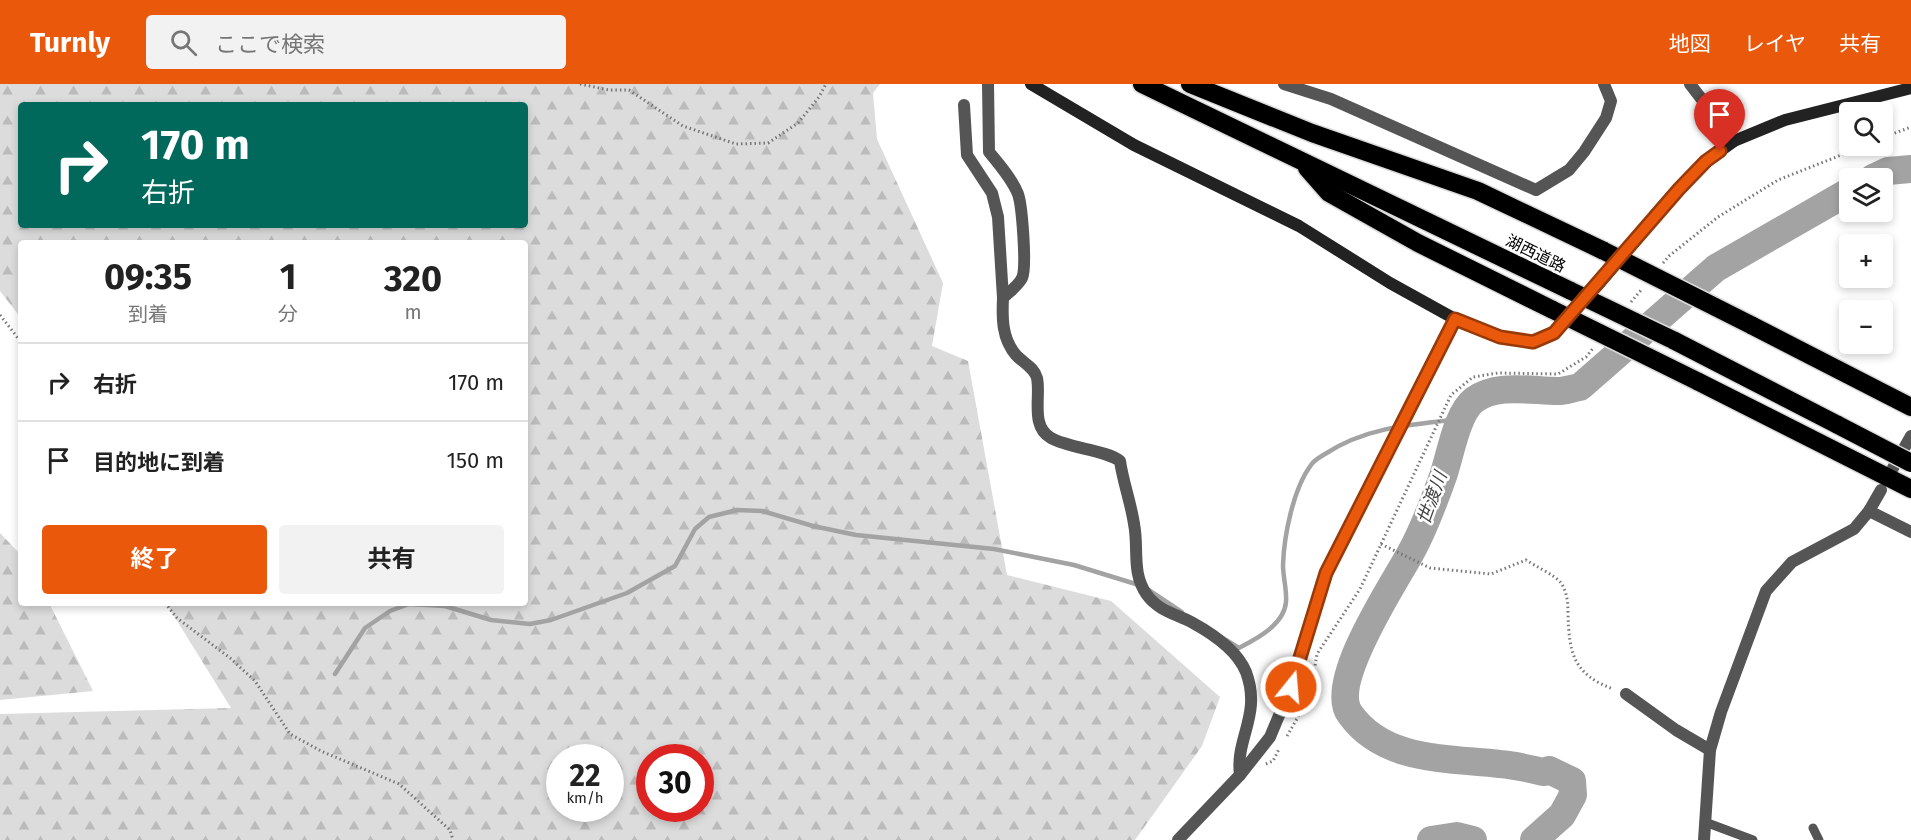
<!DOCTYPE html>
<html lang="ja">
<meta charset="utf-8">
<style>
body{margin:0;font-family:"Fira Sans","Noto Sans JP",sans-serif;background:#f2f2f2;color:#222;height:100vh;display:flex;flex-direction:column;font-size:22px;white-space:nowrap}
*{box-sizing:border-box;margin:0}
p{font-size:20px;color:#767676}
.icon{flex:none;width:33px;height:33px;fill:none;stroke:currentColor;stroke-width:2;stroke-linecap:round;stroke-linejoin:round}
.map{position:relative;flex:1;overflow:hidden}
.side{position:absolute;left:18px;top:156px;width:510px;height:366px;display:flex;flex-direction:column;background:#fff;border-radius:6px;box-shadow:0 3px 9px #0003}
.side>*{flex:none}
.banner{position:absolute;left:18px;top:18px;width:510px;height:126px;border-radius:6px;box-shadow:0 3px 9px #0003;background:#00695c;color:#fff;overflow:hidden}
.fabs{position:absolute;left:1839px;top:18px;display:grid;gap:12px}
.fabs a{display:grid;place-items:center;width:54px;height:54px;border-radius:6px;background:#fff;box-shadow:0 3px 9px #0003;font-size:30px}
.speed{position:absolute;left:546px;top:660px;display:flex;gap:12px;font-size:30px;font-weight:700;text-align:center}
.speed>*{display:grid;place-content:center;width:78px;height:78px;border-radius:50%;background:#fff;box-shadow:0 3px 9px #0003;line-height:1}
.speed small{font-size:15px;font-weight:400}
.speed .limit{border:9px solid #d22;background:#fff;color:#111}
.pin{position:absolute;display:grid;place-items:center;width:51px;height:51px;color:#fff;margin:-62px -26px;border-radius:50% 50% 50% 0;rotate:-45deg;box-shadow:0 0 6px #0007}
.pin .icon{rotate:45deg}
.me{position:absolute;width:66px;margin:-33px;rotate:17deg;stroke-linejoin:round;filter:drop-shadow(0 0 4px #0008)}
.turn{display:flex;align-items:center;gap:21px;height:126px;padding:0 24px;font-size:27px}
.turn .icon{width:78px;height:78px;stroke-width:2.5}
.turn b{display:block;font-size:42px;line-height:51px}
.eta{display:flex;justify-content:space-evenly;align-items:center;height:102px;text-align:center}
.eta b{font-size:36px;font-weight:700;line-height:42px}
.cta{display:flex;gap:12px;margin-top:auto;padding:12px 24px}
.cta a{flex:1;height:69px;border-radius:6px;background:#ea580c;color:#fff;font-size:24px;font-weight:700;line-height:69px;text-align:center}
.cta a+a{background:#f2f2f2;color:#222}
ul{padding:0;list-style:none}
li{display:flex;align-items:center;gap:18px;height:78px;padding:0 24px;border-top:2px solid #e0e0e0}
li div{flex:1}
li b{display:block;font-size:22px}
li em{font-style:normal}
header{display:flex;align-items:center;gap:36px;box-sizing:border-box;height:84px;padding:0 30px;background:#ea580c;color:#fff}
header strong{font-size:28px}
nav{display:flex;gap:33px;margin-inline-start:auto;font-size:21px}
.search{width:420px;height:54px;background:#f2f2f2;display:flex;align-items:center;gap:15px;box-sizing:border-box;padding:0 21px;border-radius:6px;color:#767676;font-size:22px}
.map>svg:first-child{display:block}
.forest{fill:url(#forest-firs);fill-rule:evenodd}
.lines{fill:none;stroke-linecap:round;stroke-linejoin:round}
.stream{stroke:#a3a3a3;stroke-width:4.5}
.river{stroke:#a3a3a3;stroke-width:28}
.highway-casing{stroke:#dbdbdb;stroke-width:21}
.path{stroke:#777;stroke-width:3;stroke-dasharray:1.5 3;stroke-linecap:butt}
.lane{stroke:#555;stroke-width:9}
.street{stroke:#555;stroke-width:12}
.secondary{stroke:#222;stroke-width:12}
.highway{stroke:#000;stroke-width:18}
.highway-bridge-casing{stroke:#dbdbdb;stroke-width:21;stroke-linecap:butt}
.highway-bridge{stroke:#000;stroke-width:18}
.route-casing{stroke:#983908;stroke-width:15}
.route{stroke:#ea580c;stroke-width:10}
.labels{text-anchor:middle;stroke-width:5;stroke-linejoin:round;paint-order:stroke}
.street-label{font-size:16px;fill:#000;stroke:#fff}
.water-label{font-size:18px;font-style:italic;fill:#444;stroke:#fff}
</style>
<header>
<strong>Turnly</strong>
<div class="search"><svg class="icon" aria-label="search" viewBox="0 0 24 24"><circle cx="10" cy="10" r="6"/><path d="M15 15l6 6"/></svg>ここで検索</div>
<nav><a>地図</a><a>レイヤ</a><a>共有</a></nav>
</header>
<div class="map">
<svg width="1911" height="756" viewBox="0 0 1911 756">
<defs>
<pattern id="forest-firs" width="22" height="20" patternUnits="userSpaceOnUse" patternTransform="scale(1.5)"><rect width="22" height="20" fill="#dcdcdc"/><path d="M5 1l3.5 6h-7zM16 11l3.5 6h-7z" fill="#bbb"/></pattern>
</defs>
<rect width="100%" height="100%" fill="#fff"/>
<g class="forest">
<path d="M0,0H880L873,9L877,55L943,199L932,262L968,277L1007,491L1111,517L1220,613L1202,662L1135,756H0V630L231,624L166,519H525V159H21V234L0,207ZM21,21H525V141H21ZM560,674H610V724H560ZM650,674H700V724H650Z"/>
<polygon points="0,449 21,471 21,519 49,519 93,607 0,616"/>
</g>
<g class="lines">
<g class="stream">
<polyline points="1149,506 1182,528"/>
<path d="M1226,556L1239,564C1256,555 1284,541 1286,518C1287,506 1283,493 1283,481C1284,452 1293,405 1311,381C1314,376 1320,373 1325,370C1366,343 1414,340 1461,335"/>
<polyline points="335,590 365,544 390,527 409,520 445,522 491,536 530,540 551,536 627,509 675,482 695,445 709,433 737,426 762,427 813,442 856,451 994,465 1074,481 1139,501"/>
</g>
<g class="river">
<polyline points="1873,94 1888,87 1911,85"/>
<polyline points="1431,756 1457,752 1473,756"/>
<path d="M1534,756L1562,731L1573,711L1572,697L1549,686L1544,688C1530,685 1515,681 1500,680C1448,674 1384,678 1350,630C1327,599 1393,501 1410,470C1423,447 1433,420 1442,395C1450,374 1456,330 1474,316C1497,299 1531,307 1558,307C1565,307 1573,304 1580,303L1716,184L1850,107"/>
</g>
<g class="highway-casing">
<g id="highway">
<polyline points="1142,0 1571,207"/>
<polyline points="1190,0 1312,49 1478,107 1604,167"/>
<polyline points="1307,84 1329,109 1418,159 1553,226"/>
<polyline points="1751,241 1911,323"/>
<polyline points="1673,256 1838,341"/>
<polyline points="1697,297 1911,405"/>
</g>
</g>
<g class="path">
<polyline points="580,0 609,6 629,6 683,42 736,60 768,59 798,39 819,13 826,0"/>
<polyline points="1882,54 1911,43"/>
<polyline points="1663,179 1669,172 1718,133 1778,96 1864,62"/>
<polyline points="1631,218 1642,205"/>
<polyline points="0,231 21,258"/>
<path d="M1381,460L1430,484L1491,490L1526,476C1535,482 1555,491 1561,499C1567,508 1568,518 1568,529C1569,569 1573,590 1613,605"/>
<polyline points="165,519 177,534 230,574 255,597 290,650 321,667 399,700 450,746 453,756"/>
<polyline points="1287,652 1298,633 1312,600 1317,570 1360,505 1451,311 1473,293 1498,289 1558,290 1586,273 1594,263"/>
<polyline points="1266,680 1273,677 1279,665"/>
</g>
<g class="lane">
<polyline points="1705,738 1753,756"/>
<polyline points="1813,744 1819,756"/>
</g>
<g class="street">
<path d="M988,0L989,68C999,80 1012,95 1018,110C1022,121 1027,184 1022,194C1019,201 1009,208 1003,214C1002,234 1002,255 1016,271C1023,279 1034,283 1037,294C1041,313 1030,342 1051,354C1068,364 1106,366 1120,377C1123,398 1131,419 1134,440C1139,464 1131,489 1147,511C1159,527 1176,530 1193,539C1213,550 1237,566 1246,588C1262,631 1235,654 1240,691"/>
<polyline points="1284,0 1331,15 1536,106 1569,86 1584,68 1606,34 1611,17 1604,0"/>
<polyline points="1690,0 1734,57"/>
<polyline points="964,21 967,71 992,109 998,133 1003,214"/>
<polyline points="1893,384 1911,352"/>
<polyline points="1869,427 1911,448"/>
<polyline points="1626,610 1676,646 1710,666"/>
<polyline points="1178,756 1240,691 1270,653 1291,603 1326,489 1455,235"/>
<polyline points="1704,756 1710,666 1721,628 1766,507 1792,478 1854,445 1869,427 1881,406"/>
</g>
<polyline class="secondary" points="1031,0 1134,61 1299,142 1390,199 1455,235 1500,253 1533,258 1554,249 1599,200 1679,105 1706,77 1734,57 1785,36 1911,4"/>
<use href="#highway" class="highway"/>
<g class="highway-bridge-casing">
<g id="highway-bridge">
<polyline points="1604,167 1751,241"/>
<polyline points="1571,207 1673,256"/>
<polyline points="1553,226 1697,297"/>
<polyline points="1838,341 1911,379"/>
</g>
</g>
<use href="#highway-bridge" class="highway-bridge"/>
</g>
<g class="lines">
<g class="route-casing">
<polyline id="route" points="1291,603 1326,489 1455,235 1500,253 1533,258 1554,249 1679,105 1706,77 1720,67"/>
</g>
<use href="#route" class="route"/>
</g>
<g class="labels">
<g class="street-label">
<text transform="translate(1536 169) rotate(26)" y="6">湖西道路</text>
</g>
<g class="water-label">
<text transform="translate(1432 414) rotate(-70)" y="6">世渡川</text>
</g>
</g>
</svg>
<div class="fabs">
<a><svg class="icon" aria-label="search" viewBox="0 0 24 24"><circle cx="10" cy="10" r="6"/><path d="M15 15l6 6"/></svg></a>
<a><svg class="icon" aria-label="layers" viewBox="0 0 24 24"><path d="M12 4l9 5-9 5-9-5zM3 14l9 5 9-5"/></svg></a>
<a>+</a>
<a>−</a>
</div>
<div class="speed"><div>22<small>km/h</small></div><div class="limit">30</div></div>
<div class="pin" style="left:1720px;top:67px;background:#d93025"><svg class="icon" aria-label="arrive" viewBox="0 0 24 24"><path d="M6 21V4h12l-3 4 3 4H6"/></svg></div>
<svg class="me" style="left:1291px;top:603px" viewBox="-20 -20 40 40"><circle r="17" fill="#ea580c" stroke="#fff" stroke-width="3"/><path d="M0-11L8 9 0 5-8 9z" fill="#fff"/></svg>
<div class="banner">
<div class="turn"><svg class="icon" aria-label="right" viewBox="0 0 24 24"><path d="M7 20v-9h11M14 6l5 5-5 5"/></svg><div><b>170 m</b>右折</div></div>
</div>
<section class="side">
<div class="eta">
<div><b>09:35</b><p>到着</p></div>
<div><b>1</b><p>分</p></div>
<div><b>320</b><p>m</p></div>
</div>
<ul>
<li><svg class="icon" aria-label="right" viewBox="0 0 24 24"><path d="M7 20v-9h11M14 6l5 5-5 5"/></svg><div><b>右折</b></div><em>170 m</em></li>
<li><svg class="icon" aria-label="arrive" viewBox="0 0 24 24"><path d="M6 21V4h12l-3 4 3 4H6"/></svg><div><b>目的地に到着</b></div><em>150 m</em></li>
</ul>
<div class="cta"><a>終了</a><a>共有</a></div>
</section>
</div>
